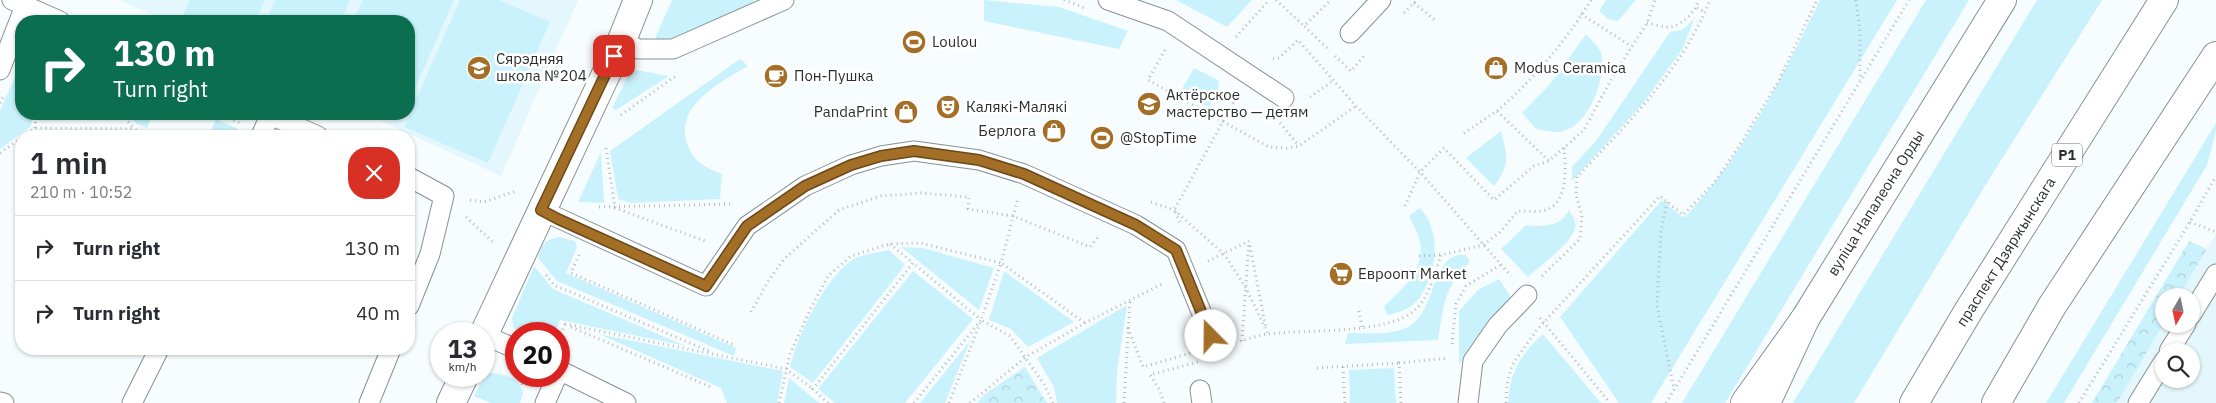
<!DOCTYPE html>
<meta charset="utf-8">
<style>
body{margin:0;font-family:"IBM Plex Sans",sans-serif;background:#f2f2f3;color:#2b2b33;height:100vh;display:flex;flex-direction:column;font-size:19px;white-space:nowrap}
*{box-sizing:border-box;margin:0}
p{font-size:16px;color:#7c7c81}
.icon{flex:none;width:28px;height:28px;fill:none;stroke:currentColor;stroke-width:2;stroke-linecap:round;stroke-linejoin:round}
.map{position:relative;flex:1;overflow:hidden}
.sheet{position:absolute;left:15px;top:130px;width:400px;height:225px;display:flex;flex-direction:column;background:#fff;border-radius:20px;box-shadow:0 1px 4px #0004}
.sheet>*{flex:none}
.guide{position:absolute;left:15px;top:15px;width:400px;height:105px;border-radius:20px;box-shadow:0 1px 4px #0004;background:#0b6e4f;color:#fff;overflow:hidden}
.needle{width:32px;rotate:189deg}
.tools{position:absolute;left:2155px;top:288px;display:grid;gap:10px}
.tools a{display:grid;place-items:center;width:45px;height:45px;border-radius:50%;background:#fff;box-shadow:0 1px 4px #0004;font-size:25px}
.speed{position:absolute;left:430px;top:322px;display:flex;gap:10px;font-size:25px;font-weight:700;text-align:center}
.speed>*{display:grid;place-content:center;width:65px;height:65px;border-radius:50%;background:#fff;box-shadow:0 1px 4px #0004;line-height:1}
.speed small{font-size:12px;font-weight:400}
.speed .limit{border:8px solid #d22;background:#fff;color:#111}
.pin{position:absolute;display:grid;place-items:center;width:42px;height:42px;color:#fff;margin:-21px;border-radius:10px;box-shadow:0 2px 8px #0006}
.me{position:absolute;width:55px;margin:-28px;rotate:338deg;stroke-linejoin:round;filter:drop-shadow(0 0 4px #0008)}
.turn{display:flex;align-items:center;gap:18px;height:105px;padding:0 15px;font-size:22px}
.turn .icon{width:65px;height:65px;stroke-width:2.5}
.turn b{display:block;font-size:35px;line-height:42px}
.round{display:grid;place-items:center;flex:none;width:52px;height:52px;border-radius:20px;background:#f2f2f3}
.head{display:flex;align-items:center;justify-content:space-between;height:85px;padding:0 15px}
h1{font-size:30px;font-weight:600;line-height:38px}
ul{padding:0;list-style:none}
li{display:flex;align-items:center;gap:15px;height:65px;padding:0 15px;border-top:1px solid #e1e1e2}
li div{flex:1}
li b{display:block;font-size:19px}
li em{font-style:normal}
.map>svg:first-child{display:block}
.built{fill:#e4f7fc;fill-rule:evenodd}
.grass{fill:#caf2fc}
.park{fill:url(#park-crowns)}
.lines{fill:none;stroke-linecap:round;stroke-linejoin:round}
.service-casing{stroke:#879093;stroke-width:21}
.minor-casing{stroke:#879093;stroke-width:30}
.tertiary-casing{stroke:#879093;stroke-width:30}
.primary-casing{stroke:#879093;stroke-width:30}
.path{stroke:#b6bbbc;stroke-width:3;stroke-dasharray:1 4;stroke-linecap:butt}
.service{stroke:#fff;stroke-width:19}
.minor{stroke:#fff;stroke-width:28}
.tertiary{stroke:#fff;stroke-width:28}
.primary{stroke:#fff;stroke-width:28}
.route-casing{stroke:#6a4819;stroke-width:12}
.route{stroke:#a36f27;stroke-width:9}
.labels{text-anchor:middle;stroke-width:5;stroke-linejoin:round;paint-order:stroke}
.shield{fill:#fff;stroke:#6b6d6e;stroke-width:1}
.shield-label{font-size:14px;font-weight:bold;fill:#2c2f30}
.poi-label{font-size:15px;fill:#2c2f30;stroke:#fff;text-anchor:start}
.street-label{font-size:15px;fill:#2c2f30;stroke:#fff}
</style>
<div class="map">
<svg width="2216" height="403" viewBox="0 0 2216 403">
<defs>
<pattern id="park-crowns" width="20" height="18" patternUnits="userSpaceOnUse" patternTransform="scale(1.25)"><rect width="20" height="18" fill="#caf2fc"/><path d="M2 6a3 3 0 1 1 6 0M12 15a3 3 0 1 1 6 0" fill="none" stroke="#aed0d8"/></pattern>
</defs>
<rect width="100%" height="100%" fill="#f7fdfe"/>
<g class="built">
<polygon points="119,0 578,0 501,176 366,114 409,114 409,21 166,21"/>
<path d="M2216,234V403H2117L2164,323L2191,324V296H2179ZM2164,351H2191V379H2164Z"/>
</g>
<g class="grass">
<polygon points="190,0 265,0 255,21 181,21"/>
<polygon points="275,0 350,0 341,21 266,21"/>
<polygon points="363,0 454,0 409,102 409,21 353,21"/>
<polygon points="460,0 499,0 550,22 488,163 404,127"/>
<path d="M672,0H755C725,22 692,34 656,45V36Z"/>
<polygon points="984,0 1059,7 1128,31 1119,49 984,21"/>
<polygon points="1176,0 1252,0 1227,27"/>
<polygon points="1606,0 1636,0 1618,21 1608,19 1599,11"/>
<path d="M1820,0H1897L1651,403H1619L1560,317L1662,200L1682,217L1686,216C1745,153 1782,77 1820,0Z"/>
<polygon points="1926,0 1969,0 1725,403 1682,403"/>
<polygon points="2037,0 2102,0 1988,181 1854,403 1793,403"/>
<polygon points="1694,19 1683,48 1644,102 1572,181 1572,167 1596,141 1670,32 1682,30"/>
<path d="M1586,34C1591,40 1599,46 1601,53C1608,77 1587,130 1559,132C1552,132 1543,130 1536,129L1522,113L1551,83Z"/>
<path d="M740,59L748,66C721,82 675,105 687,143C693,162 705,167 722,174L720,199L632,203L618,199L610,151Z"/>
<polygon points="21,63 21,114 33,114 31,126 0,149 0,111"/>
<polygon points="1194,68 1218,80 1219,90 1209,107 1181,91"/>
<polygon points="636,70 669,76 616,110 612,108 629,74"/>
<polygon points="128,114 153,114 147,128 137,124"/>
<polygon points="216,119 238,129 235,136 209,136"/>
<polygon points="2216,123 2216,131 2207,165 2064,403 2046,403"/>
<path d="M1501,131C1508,156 1510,164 1494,186L1466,158Z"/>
<polygon points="601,152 604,203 578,202"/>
<path d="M1420,208C1443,232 1437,278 1416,302C1408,310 1397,313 1387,315L1384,306C1400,292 1421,273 1421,249C1421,238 1414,226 1409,216Z"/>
<path d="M1569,210C1572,216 1577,221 1575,228C1573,242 1539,267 1528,277L1501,249L1526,225C1542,227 1561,227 1569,210Z"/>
<path d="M559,237L575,241L577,247L566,273L736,348L734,356L557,281L538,258C541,243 544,241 559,237Z"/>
<polygon points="901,247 923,248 994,268 979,310"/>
<path d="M889,250L905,265L813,383L790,367C798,334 824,280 852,260C861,254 878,253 889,250Z"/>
<path d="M1466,255L1470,262C1443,288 1444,306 1438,340L1345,344L1348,333C1367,333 1393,336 1410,326C1434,311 1432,264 1455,256C1458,254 1463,255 1466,255Z"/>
<polygon points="534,266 553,289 686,346 560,320 555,334 519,334 513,326 512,318"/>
<polygon points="913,271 973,319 905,403 835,403 818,389"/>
<polygon points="1004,271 1074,322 1028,347 1011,329 989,320"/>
<polygon points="1499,279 1511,297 1459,365 1459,311 1479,289"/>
<polygon points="1127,305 1117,372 1116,403 1057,403 1054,387 1037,358"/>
<polygon points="599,334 783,371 777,403 727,403 721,388"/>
<path d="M1543,334L1601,403H1508C1509,373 1521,354 1543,334Z"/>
<polygon points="970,341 945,403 920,403"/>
<polygon points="1394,368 1396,403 1350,403 1349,370"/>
<path d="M490,373C505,374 518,377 523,393L520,403H491L474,396L482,381Z"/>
<polygon points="789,378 819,403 784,403"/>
</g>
<g class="park">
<polygon points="2189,241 2207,249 2179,296 2164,296 2164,323 2117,403 2092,403"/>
<polygon points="1025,367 1047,403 977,403 985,394"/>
</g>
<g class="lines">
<g class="service-casing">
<g id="service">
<polyline points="12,0 60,21"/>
<polyline points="1108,0 1168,21 1284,98"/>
<polyline points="1350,33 1381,0"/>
<polyline points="622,40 638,49 673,49 784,0"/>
<polyline points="0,70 25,6"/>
<polyline points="268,114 318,136"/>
<polyline points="261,136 270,115"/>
<polyline points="409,177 444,196 430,254 409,306"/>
<polyline points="541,210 706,286 747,226 805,186 851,165 881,156 914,151 979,160 1024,174 1136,225 1176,250 1211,336"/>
<polyline points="2191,315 2216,274"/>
<polyline points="484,335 516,349"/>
<polyline points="2169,351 2186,324"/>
<polyline points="559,370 626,403"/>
<polyline points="1200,390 1202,403"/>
<polyline points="0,402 4,403"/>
<polyline points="132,403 159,349"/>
<polyline points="369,403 391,349"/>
<polyline points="545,403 557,376"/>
<polyline points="1468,403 1473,361 1498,325 1527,295"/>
<polyline points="2138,403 2164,361"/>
</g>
</g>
<g class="minor-casing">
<g id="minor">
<polyline points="484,334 622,40 638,0"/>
<polyline points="451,403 464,376"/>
</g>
</g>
<g class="tertiary-casing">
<polyline id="tertiary" points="1745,403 1805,319 2002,0"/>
</g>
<g class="primary-casing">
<g id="primary">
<polyline points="1766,403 1805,319"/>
<polyline points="1914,403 1969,310 2164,0"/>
<polyline points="1996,403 2052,306 2216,56"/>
</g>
</g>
<g class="path">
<polyline points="1064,0 1085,8"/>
<polyline points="1276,0 1304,26"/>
<polyline points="1856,0 1860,32 1860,80"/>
<polyline points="1414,3 1436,21"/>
<polyline points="1697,8 1706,12"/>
<polyline points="1404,13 1417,0"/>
<polyline points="1581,14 1631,46"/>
<path d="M1647,23C1654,24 1664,28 1671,27C1683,24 1696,12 1698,0"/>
<polyline points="1236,37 1269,0"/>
<polyline points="1327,48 1304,26 1331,0"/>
<polyline points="1165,50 1148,80 1269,147 1287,148 1299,146 1356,106"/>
<polyline points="1335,56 1351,71 1364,56"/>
<polyline points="1273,59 1279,58 1298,40 1356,106 1420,172 1511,276"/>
<polyline points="1310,97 1334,80"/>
<polyline points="0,103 4,95"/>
<path d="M1497,111C1534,79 1565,42 1591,0"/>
<polyline points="122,114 134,129 137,136"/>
<polyline points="220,114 240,123"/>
<polyline points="621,115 677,75"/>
<polyline points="1280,123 1299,146"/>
<polyline points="35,128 36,114"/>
<polyline points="1464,133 1497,111 1549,161"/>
<polyline points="23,136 35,128 134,129 150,136"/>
<polyline points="606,148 615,208 705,241"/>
<polyline points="0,153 21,138"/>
<polyline points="470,200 484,202 516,191"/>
<polyline points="1151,202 1174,210 1224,254 1246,288 1268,334"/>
<polyline points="1667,202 1661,230 1657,306 1674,389"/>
<polyline points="1405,206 1420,172 1444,148 1494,200 1534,166 1549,161 1584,130 1612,78 1647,23 1655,0"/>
<polyline points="599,207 733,204"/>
<polyline points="466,217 494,243"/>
<polyline points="1180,222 1174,210 1236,98"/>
<polyline points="2190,222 2216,232"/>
<polyline points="890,244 913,263"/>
<polyline points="1250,246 1266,328"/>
<polyline points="579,255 571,273 736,346"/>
<polyline points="1419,256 1441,255"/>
<polyline points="1208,261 1249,241"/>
<polyline points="546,275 554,285 711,352"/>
<path d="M1542,276L1580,239L1582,216L1576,194L1577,177C1628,123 1682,70 1710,0"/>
<polyline points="1359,311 1362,327"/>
<polyline points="751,312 767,283 784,259 839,210 881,196 921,193 969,197 968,209 1013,216 1090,247 1098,237"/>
<polyline points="1540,318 1610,403"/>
<polyline points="565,324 786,369 813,389"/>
<polyline points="571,327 711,387"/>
<polyline points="1128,328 1143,367 1191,353"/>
<polyline points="559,339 565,324"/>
<polyline points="1242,341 1249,241"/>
<path d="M1235,342C1246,340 1258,335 1269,334C1304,329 1388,335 1415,310C1429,298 1435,272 1441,255L1483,245L1500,232L1518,211C1525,211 1534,212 1541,211C1569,208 1566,167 1564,147"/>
<polyline points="1452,344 1456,304 1466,286 1500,265"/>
<polyline points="1343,367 1345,403"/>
<polyline points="1317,368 1399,363"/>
<polyline points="515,376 524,386"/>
<polyline points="779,403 790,354 811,308 828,276 851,256 889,244 921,243 1001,263 1018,198"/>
<polyline points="828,403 813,389 913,263 981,320"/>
<polyline points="914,403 981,320"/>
<polyline points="949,403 980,323"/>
<polyline points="970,403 1026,357 1085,323 1162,284"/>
<polyline points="1053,403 1044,384 1010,336 981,320 1001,263 1085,323"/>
<polyline points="1124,403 1130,301"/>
<polyline points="1164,403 1159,389 1150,375 1201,361"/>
<polyline points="1401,403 1399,363 1448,358"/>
<polyline points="1506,403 1507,384 1512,365 1536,331 1660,196 1683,215 1714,183 1741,143 1778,82 1817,0"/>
<polyline points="1666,403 1909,0"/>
<polyline points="2079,403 2190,222 2216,176"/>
</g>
<use href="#service" class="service"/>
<use href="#minor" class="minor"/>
<use href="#tertiary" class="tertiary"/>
<use href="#primary" class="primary"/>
</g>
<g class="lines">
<g class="route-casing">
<polyline id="route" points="614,56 541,210 558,219 706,286 747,226 805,186 851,165 881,156 914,151 979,160 1024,174 1136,225 1176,250 1211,336"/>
</g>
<use href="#route" class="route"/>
</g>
<defs>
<g id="stadium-disc" transform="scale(1.25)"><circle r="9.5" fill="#a36f27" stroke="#fff"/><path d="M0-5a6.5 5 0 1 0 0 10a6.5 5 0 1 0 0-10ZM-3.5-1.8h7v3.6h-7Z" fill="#fff"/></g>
<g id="school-disc" transform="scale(1.25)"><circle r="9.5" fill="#a36f27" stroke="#fff"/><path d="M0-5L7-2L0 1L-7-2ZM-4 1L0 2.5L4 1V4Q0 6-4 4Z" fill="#fff"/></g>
<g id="shop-disc" transform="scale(1.25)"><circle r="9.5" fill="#a36f27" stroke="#fff"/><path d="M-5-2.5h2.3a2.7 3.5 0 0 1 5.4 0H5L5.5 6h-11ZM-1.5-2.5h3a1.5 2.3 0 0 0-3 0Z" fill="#fff"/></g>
<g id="cafe-disc" transform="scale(1.25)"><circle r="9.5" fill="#a36f27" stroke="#fff"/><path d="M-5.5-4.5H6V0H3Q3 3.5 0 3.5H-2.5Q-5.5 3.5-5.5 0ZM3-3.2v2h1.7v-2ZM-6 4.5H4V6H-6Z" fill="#fff"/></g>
<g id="theatre-disc" transform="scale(1.25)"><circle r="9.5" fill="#a36f27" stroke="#fff"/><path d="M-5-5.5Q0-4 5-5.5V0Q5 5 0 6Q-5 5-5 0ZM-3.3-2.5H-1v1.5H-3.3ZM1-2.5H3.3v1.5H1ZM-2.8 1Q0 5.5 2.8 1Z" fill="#fff"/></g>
<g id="supermarket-disc" transform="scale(1.25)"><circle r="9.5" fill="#a36f27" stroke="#fff"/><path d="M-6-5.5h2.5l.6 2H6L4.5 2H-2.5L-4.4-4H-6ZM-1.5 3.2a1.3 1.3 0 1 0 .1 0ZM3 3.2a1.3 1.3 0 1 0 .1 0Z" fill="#fff"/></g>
</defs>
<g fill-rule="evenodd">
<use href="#stadium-disc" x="914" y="42"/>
<use href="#school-disc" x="479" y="68"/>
<use href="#shop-disc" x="1496" y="68"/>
<use href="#cafe-disc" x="776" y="76"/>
<use href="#school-disc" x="1149" y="104"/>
<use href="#theatre-disc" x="948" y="107"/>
<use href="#shop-disc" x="906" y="112"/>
<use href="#shop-disc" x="1054" y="131"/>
<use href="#stadium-disc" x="1102" y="138"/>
<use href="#supermarket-disc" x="1341" y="274"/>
</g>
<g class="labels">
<rect class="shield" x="2052" y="143.5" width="30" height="23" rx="4"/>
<g class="shield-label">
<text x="2067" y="160">Р1</text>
</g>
<g class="poi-label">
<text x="932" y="47">Loulou</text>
<text x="496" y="64">Сярэдняя<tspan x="496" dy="17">школа №204</tspan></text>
<text x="1514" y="73">Modus Ceramica</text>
<text x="794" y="81">Пон-Пушка</text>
<text x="1166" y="100">Актёрское<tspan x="1166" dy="17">мастерство — детям</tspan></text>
<text x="966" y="112">Калякі-Малякі</text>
<text x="888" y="117" text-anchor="end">PandaPrint</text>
<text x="1036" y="136" text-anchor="end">Берлога</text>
<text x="1120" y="143">@StopTime</text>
<text x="1358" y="279">Евроопт Market</text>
</g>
<g class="street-label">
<text transform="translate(1876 203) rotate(-58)" y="5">вуліца Напалеона Орды</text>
<text transform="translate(2006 252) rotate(-58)" y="5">праспект Дзяржынскага</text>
</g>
</g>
</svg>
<div class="tools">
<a><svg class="needle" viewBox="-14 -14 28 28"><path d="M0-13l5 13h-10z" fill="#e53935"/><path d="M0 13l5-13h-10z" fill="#7c7c81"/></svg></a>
<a><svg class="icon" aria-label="search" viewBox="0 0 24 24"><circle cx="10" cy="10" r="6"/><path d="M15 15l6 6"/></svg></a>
</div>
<div class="speed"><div>13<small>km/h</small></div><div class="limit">20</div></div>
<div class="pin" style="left:614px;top:56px;background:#d93025"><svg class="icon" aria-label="arrive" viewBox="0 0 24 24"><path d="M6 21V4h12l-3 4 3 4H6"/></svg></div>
<svg class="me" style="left:1211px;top:336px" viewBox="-20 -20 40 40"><circle r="19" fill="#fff"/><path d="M0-13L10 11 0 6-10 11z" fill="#a36f27"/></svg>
<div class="guide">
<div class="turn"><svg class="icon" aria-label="right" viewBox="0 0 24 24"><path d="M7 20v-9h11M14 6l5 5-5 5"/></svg><div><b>130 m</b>Turn right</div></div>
</div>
<section class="sheet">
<div class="head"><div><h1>1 min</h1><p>210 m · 10:52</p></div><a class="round" style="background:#d93025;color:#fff"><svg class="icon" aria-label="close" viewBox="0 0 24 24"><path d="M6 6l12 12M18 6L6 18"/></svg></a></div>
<ul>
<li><svg class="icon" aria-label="right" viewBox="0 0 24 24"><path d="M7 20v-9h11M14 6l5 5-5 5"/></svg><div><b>Turn right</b></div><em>130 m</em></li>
<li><svg class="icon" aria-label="right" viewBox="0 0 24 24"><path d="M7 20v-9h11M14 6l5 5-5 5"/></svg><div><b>Turn right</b></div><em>40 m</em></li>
</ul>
</section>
</div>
